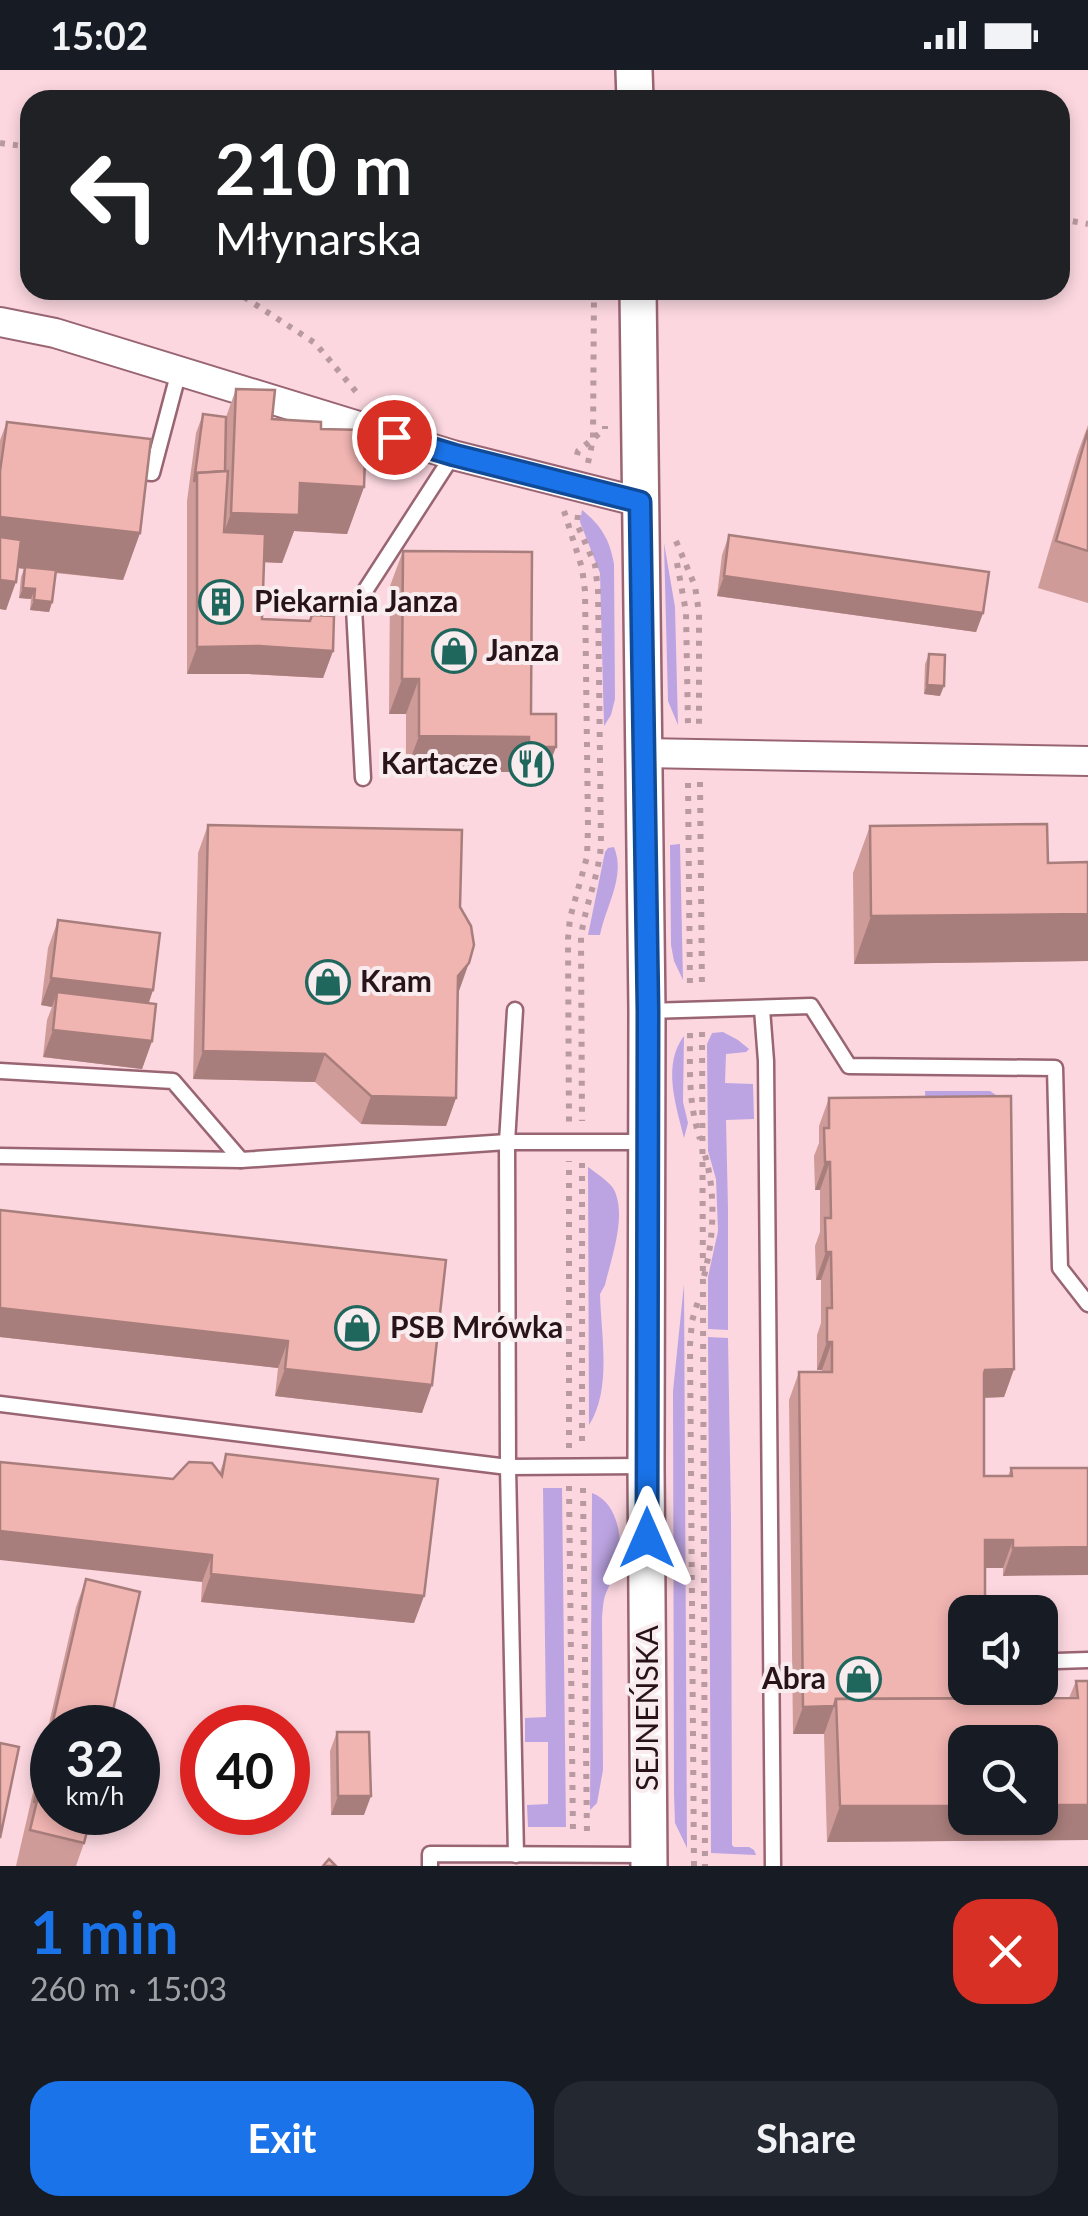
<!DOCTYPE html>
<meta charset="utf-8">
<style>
body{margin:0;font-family:Lato,sans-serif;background:#242831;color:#f1f3f6;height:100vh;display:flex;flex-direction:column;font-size:38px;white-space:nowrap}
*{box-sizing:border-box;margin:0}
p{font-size:32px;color:#9ea1a6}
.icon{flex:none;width:55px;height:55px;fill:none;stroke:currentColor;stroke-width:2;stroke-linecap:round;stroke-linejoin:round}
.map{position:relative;height:1796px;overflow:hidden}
.side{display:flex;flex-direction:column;background:#171b24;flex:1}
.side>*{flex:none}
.top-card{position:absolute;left:20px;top:20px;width:1050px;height:210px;border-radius:30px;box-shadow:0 5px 15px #0003;background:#202124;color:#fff;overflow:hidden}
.fabs{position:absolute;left:948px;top:1525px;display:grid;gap:20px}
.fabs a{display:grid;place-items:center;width:110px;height:110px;border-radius:20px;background:#171b24;box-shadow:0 5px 15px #0003;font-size:50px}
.speed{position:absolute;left:30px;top:1635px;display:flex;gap:20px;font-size:50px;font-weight:700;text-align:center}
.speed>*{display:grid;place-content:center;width:130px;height:130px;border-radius:50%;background:#171b24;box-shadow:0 5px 15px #0003;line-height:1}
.speed small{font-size:25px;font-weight:400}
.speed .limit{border:15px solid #d22;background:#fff;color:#111}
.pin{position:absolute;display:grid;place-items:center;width:85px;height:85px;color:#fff;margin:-42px;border:5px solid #fff;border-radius:50%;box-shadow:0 2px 10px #0007}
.me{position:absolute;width:110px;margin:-55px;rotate:0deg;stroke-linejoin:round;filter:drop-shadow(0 0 8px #0008)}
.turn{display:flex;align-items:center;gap:35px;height:210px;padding:0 30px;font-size:45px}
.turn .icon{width:130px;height:130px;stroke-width:2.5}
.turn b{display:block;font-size:70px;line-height:85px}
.round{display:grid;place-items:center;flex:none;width:105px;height:105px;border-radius:30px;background:#242831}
.head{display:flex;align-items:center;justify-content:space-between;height:170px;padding:0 30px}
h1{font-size:60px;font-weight:700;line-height:75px;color:#1a73e8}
.primary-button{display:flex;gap:20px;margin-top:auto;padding:20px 30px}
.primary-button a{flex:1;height:115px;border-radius:30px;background:#1a73e8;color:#fff;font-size:40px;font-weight:700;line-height:115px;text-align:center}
.primary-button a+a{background:#242831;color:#f1f3f6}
.status{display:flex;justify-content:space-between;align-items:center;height:70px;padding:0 50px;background:#171b24;direction:ltr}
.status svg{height:28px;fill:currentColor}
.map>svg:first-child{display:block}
.green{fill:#bca4e2}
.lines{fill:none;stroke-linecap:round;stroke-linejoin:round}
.service-casing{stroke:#996573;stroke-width:19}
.minor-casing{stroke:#996573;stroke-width:32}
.tertiary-casing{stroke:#996573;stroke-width:40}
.path{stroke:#ba9aa2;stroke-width:6;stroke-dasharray:5 8;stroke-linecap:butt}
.service{stroke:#fff;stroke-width:14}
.minor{stroke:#fff;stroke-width:28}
.tertiary{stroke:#fff;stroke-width:35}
.wall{fill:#ce9b98}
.shaded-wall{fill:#a87e7c}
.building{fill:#f0b4b1;stroke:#a87e7c;stroke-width:2.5}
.route-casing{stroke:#114b97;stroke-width:25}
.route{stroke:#1a73e8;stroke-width:18}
.labels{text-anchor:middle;stroke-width:8;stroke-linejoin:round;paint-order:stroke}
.poi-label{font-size:30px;font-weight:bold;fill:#281319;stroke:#f8ecef;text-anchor:start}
.street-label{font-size:30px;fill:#281319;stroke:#f8ecef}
</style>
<div class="status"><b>15:02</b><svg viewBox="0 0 49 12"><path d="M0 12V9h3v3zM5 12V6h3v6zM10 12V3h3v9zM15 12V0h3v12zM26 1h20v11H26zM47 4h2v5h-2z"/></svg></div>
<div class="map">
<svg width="1088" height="1796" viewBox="0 0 1088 1796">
<rect width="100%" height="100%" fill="#fcd7e0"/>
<g class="green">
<path d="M582,440C601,455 610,470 614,494L615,629L611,645L604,656L600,503L580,452Z"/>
<polygon points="664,473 675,537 678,655 668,631"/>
<polygon points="680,774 683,910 674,891 671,875 670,775"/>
<path d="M614,777C626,806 606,836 600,865H588L605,782L608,778Z"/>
<polygon points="723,962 738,970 749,979 746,982 726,984 725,1013 753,1014 754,1049 726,1050 728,1139 728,1260 708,1259 708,1207 718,1161 716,1109 708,1081 707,974 712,963"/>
<path d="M684,966L683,1032L688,1053L684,1068C676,1035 662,995 684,966Z"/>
<polygon points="925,1021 990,1021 996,1025 1002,1041 926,1045"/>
<path d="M588,1097C596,1103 607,1110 613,1118C628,1143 611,1189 605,1215L600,1224C601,1265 612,1319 589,1355Z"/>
<polygon points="684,1214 687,1778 675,1753 674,1724 673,1321"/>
<polygon points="708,1267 728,1268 731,1447 732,1775 734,1777 749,1777 754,1780 756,1785 711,1783"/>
<polygon points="543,1418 562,1418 566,1757 528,1757 527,1735 548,1734 548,1672 525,1672 525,1648 546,1647"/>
<path d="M592,1423C620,1433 624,1475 617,1501C614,1509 609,1515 606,1523C603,1530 603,1539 602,1547L603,1700L597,1733L590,1740Z"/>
</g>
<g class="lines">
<g class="service-casing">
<g id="service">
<polyline points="130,401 152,403 179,301"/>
<polyline points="363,708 354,538 453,385"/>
<polyline points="762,939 766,991 773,1796"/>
<polyline points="515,940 507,1072 508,1397 516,1785"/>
<polyline points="648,941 811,936 849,996 1055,998 1060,1198 1088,1234"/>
<polyline points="0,1001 173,1011 241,1090"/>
<polyline points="0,1086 241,1090 507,1072 644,1072"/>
<polyline points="0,1334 508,1397 645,1396"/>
<polyline points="1057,1591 1088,1590"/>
<polyline points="430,1796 430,1784 648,1785"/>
</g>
</g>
<g class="minor-casing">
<g id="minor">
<polyline points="0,252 55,263 453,385 640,432"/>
<polyline points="643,683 1088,691"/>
</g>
</g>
<g class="tertiary-casing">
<g id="tertiary">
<polyline points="634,0 635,30"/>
<polyline points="638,220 647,941 646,1396 649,1796"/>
</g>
</g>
<g class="path">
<polyline points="0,73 30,77"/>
<polyline points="1060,149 1088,154"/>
<polyline points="233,220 315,273 358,324"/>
<polyline points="577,385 578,381 605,359 605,356"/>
<polyline points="588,393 593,369 594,220"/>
<polyline points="564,441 582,498 585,521 588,757 587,787 570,848 568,869 569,1053"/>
<path d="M578,445L577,454L595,495L598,520L601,774C599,806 585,835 581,867L582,1051"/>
<polyline points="676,471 695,516 699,543 699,655"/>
<polyline points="677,493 686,542 688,655"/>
<polyline points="700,712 702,920"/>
<polyline points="688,713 690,920"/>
<polyline points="702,962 705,1796"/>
<path d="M690,963C690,1001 688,1032 700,1069"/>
<polyline points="582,1093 582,1376"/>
<path d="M704,1206C714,1167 716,1124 705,1085"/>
<polyline points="569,1378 569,1091"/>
<polyline points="569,1416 573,1763"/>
<polyline points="583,1418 587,1766"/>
<polyline points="694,1796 690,1275 692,1251 699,1228"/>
</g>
<use href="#service" class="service"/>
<use href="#minor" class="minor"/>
<use href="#tertiary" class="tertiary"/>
</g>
<g class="wall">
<polygon points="236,319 272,349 321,359 364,417 347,464 294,461 282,493 264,492 262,549 333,581 323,608 249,604 187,604 187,431 196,363 203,344 226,347"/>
<polygon points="7,352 140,463 123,510 55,503 52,532 49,542 30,540 31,529 19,528 21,507 24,499 18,498 6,540 0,539 0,370"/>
<polygon points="1088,355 1088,533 1038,518 1077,385"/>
<polygon points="729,465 983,543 976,562 717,526 722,485"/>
<polygon points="403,481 531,644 543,712 516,712 516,702 406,701 406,644 389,644 390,516"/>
<polygon points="929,584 940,626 924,624 925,594"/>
<polygon points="208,755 458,922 456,1028 446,1056 361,1054 315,1012 193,1009 198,783"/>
<polygon points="870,756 1048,793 1088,792 1088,891 854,894 853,803"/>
<polygon points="58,850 153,920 149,933 152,971 142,999 43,987 47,950 52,937 41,935 48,878"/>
<polygon points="829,1028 1014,1299 1004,1327 984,1328 984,1406 1008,1406 1011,1398 1088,1398 1003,1506 1003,1498 985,1498 965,1542 986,1628 1069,1628 1076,1611 1088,1611 1088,1770 827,1772 824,1664 793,1664 789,1330 799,1302 822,1302 822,1300 817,1300 817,1265 821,1253 821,1210 816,1210 815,1176 820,1162 820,1120 815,1120 814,1086 819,1073 819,1056"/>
<polygon points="446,1190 422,1343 275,1326 278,1298 0,1267"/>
<polygon points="226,1384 424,1526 414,1553 201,1532 202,1512 173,1409 220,1402"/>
<polygon points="86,1509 52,1658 84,1773 76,1796 16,1796 76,1537"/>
<polygon points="337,1662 364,1745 331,1745 330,1681"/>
</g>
<g class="shaded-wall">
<polygon points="300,413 364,417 347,464 294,461 282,493 214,490 231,443"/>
<polygon points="0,447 140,463 123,510 0,496"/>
<polygon points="724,506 983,543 976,562 717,526"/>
<polygon points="0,510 16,512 6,540 0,539"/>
<polygon points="23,518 35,519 31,529 19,528"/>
<polygon points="34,530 52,532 49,542 30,540"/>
<polygon points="259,576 333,581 323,608 249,604 187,604 197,577"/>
<polygon points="402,609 419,609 406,644 389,644"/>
<polygon points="927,615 944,616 940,626 924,624"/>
<polygon points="419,666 529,667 516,702 406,701"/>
<polygon points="529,677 556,677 543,712 516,712"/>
<polygon points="1088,844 1088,891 854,894 871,846"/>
<polygon points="469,893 459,921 448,934 458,906"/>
<polygon points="51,908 153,920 143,948 57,922 52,937 41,935"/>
<polygon points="53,960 152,971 142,999 43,987"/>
<polygon points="203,981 325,984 315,1012 193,1009"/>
<polygon points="371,1026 456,1028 446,1056 361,1054"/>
<polygon points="825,1092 830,1092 820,1120 815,1120"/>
<polygon points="826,1182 831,1182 821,1210 816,1210"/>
<polygon points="0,1238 288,1271 278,1298 0,1267"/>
<polygon points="827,1272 832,1272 822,1300 817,1300"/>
<polygon points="285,1299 432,1315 422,1343 275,1326"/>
<polygon points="1014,1299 1004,1327 975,1328 985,1300"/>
<polygon points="0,1461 212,1485 202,1512 0,1490"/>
<polygon points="985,1470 1013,1470 1003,1498 975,1498"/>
<polygon points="1088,1477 1088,1505 1003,1506 1013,1478"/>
<polygon points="211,1504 424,1526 414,1553 201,1532"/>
<polygon points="834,1636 824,1664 793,1664 803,1637"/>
<polygon points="338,1726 371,1726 364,1745 331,1745"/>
<polygon points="1040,1735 1088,1735 1088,1770 827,1772 840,1736 965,1736 965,1748 1040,1748"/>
</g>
<g class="building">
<polygon points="236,319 275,320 272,349 321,352 321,359 366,360 364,417 300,413 299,445 231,443"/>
<polygon points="203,344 226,347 225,401 197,403 194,412"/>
<polygon points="7,352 151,369 140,463 0,447 0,401"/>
<polygon points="1088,360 1088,481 1056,471"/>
<polygon points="228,401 224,462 265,464 262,549 310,551 312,545 334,546 333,581 259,576 197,577 197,403"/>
<polygon points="729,465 989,502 983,543 724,506"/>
<polygon points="0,467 21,470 16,512 0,510"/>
<polygon points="403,481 532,482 531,644 556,644 556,677 529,677 529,667 419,666 419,609 402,609"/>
<polygon points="25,497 56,500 52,532 34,530 35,519 23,518"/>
<polygon points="929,584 945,585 944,616 927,615"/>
<polygon points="1047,754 1048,793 1088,792 1088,844 871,846 870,756"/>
<polygon points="208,755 462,760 460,837 471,856 474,875 469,893 458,906 456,1028 371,1026 325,984 203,981"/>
<polygon points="58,850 160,863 153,920 51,908"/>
<polygon points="57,922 156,934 152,971 53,960"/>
<polygon points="1011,1026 1014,1299 985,1300 984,1303 984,1406 1012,1406 1011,1398 1088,1398 1088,1477 1013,1478 1013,1470 985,1470 985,1542 965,1542 965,1618 986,1618 986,1628 836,1629 834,1636 803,1637 799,1302 832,1302 832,1272 827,1272 827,1238 832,1238 831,1182 826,1182 825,1148 831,1148 830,1092 825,1092 824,1058 829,1058 829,1028"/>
<polygon points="0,1140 446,1190 432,1315 285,1299 288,1271 0,1238"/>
<polygon points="226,1384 438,1409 424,1526 211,1504 212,1485 0,1461 0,1392 173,1409 189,1392 212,1393 222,1406"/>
<polygon points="86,1509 140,1522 109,1658 52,1658 52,1717 41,1714 34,1733"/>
<polygon points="1076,1611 1088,1611 1088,1735 1040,1735 1040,1672 965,1672 965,1736 840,1736 836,1629 1078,1628"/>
<polygon points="337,1662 369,1662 371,1726 338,1726"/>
<polygon points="0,1673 19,1677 0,1768"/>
<polygon points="41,1714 52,1717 52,1742 92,1742 84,1773 30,1760"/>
<polygon points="329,1789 336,1796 323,1796"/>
</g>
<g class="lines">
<g class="route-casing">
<polyline id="route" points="394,367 454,385 640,432 648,941 647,1468"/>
</g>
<use href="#route" class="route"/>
</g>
<defs>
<g id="building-ring" transform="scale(2.25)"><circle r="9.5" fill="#f8ecef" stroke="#1f675d" stroke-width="1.5"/><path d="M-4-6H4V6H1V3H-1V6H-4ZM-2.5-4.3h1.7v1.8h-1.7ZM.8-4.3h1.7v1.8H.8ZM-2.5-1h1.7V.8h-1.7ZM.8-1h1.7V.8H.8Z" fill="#1f675d"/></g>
<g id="shop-ring" transform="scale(2.25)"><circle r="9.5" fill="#f8ecef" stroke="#1f675d" stroke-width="1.5"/><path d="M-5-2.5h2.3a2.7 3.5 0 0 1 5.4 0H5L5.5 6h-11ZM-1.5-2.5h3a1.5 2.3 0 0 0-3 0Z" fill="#1f675d"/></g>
<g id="restaurant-ring" transform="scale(2.25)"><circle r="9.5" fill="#f8ecef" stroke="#1f675d" stroke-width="1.5"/><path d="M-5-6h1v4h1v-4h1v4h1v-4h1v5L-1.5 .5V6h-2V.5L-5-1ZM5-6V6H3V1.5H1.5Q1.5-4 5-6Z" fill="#1f675d"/></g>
</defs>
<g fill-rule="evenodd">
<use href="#building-ring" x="221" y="532"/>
<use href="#shop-ring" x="454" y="581"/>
<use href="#restaurant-ring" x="531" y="694"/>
<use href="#shop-ring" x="328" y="912"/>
<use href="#shop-ring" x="357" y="1258"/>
<use href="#shop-ring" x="859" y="1609"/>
</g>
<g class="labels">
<g class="poi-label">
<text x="254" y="542">Piekarnia Janza</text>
<text x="486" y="591">Janza</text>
<text x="498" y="704" text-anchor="end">Kartacze</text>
<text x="360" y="922">Kram</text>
<text x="390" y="1268">PSB Mrówka</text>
<text x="826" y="1619" text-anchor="end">Abra</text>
</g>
<g class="street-label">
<text transform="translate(648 1638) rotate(-90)" y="10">SEJNEŃSKA</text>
</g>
</g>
</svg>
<div class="fabs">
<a><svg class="icon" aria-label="sound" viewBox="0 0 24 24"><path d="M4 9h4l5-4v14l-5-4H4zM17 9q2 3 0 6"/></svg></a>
<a><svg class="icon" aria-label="search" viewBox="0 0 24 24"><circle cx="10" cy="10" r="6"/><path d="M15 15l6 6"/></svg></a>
</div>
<div class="speed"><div>32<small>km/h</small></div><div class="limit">40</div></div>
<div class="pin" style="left:394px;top:367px;background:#d93025"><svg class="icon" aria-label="arrive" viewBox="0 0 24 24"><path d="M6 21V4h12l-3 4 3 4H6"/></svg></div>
<svg class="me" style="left:647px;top:1468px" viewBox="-20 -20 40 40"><path d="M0-17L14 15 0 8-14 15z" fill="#1a73e8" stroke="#fff" stroke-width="4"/></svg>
<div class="top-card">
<div class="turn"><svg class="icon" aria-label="left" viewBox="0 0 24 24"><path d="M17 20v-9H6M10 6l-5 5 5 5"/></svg><div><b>210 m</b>Młynarska</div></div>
</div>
</div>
<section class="side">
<div class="head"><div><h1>1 min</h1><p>260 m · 15:03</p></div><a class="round" style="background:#d93025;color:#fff"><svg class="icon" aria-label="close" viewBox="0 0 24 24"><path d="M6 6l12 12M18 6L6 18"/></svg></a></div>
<div class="primary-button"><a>Exit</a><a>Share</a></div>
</section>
